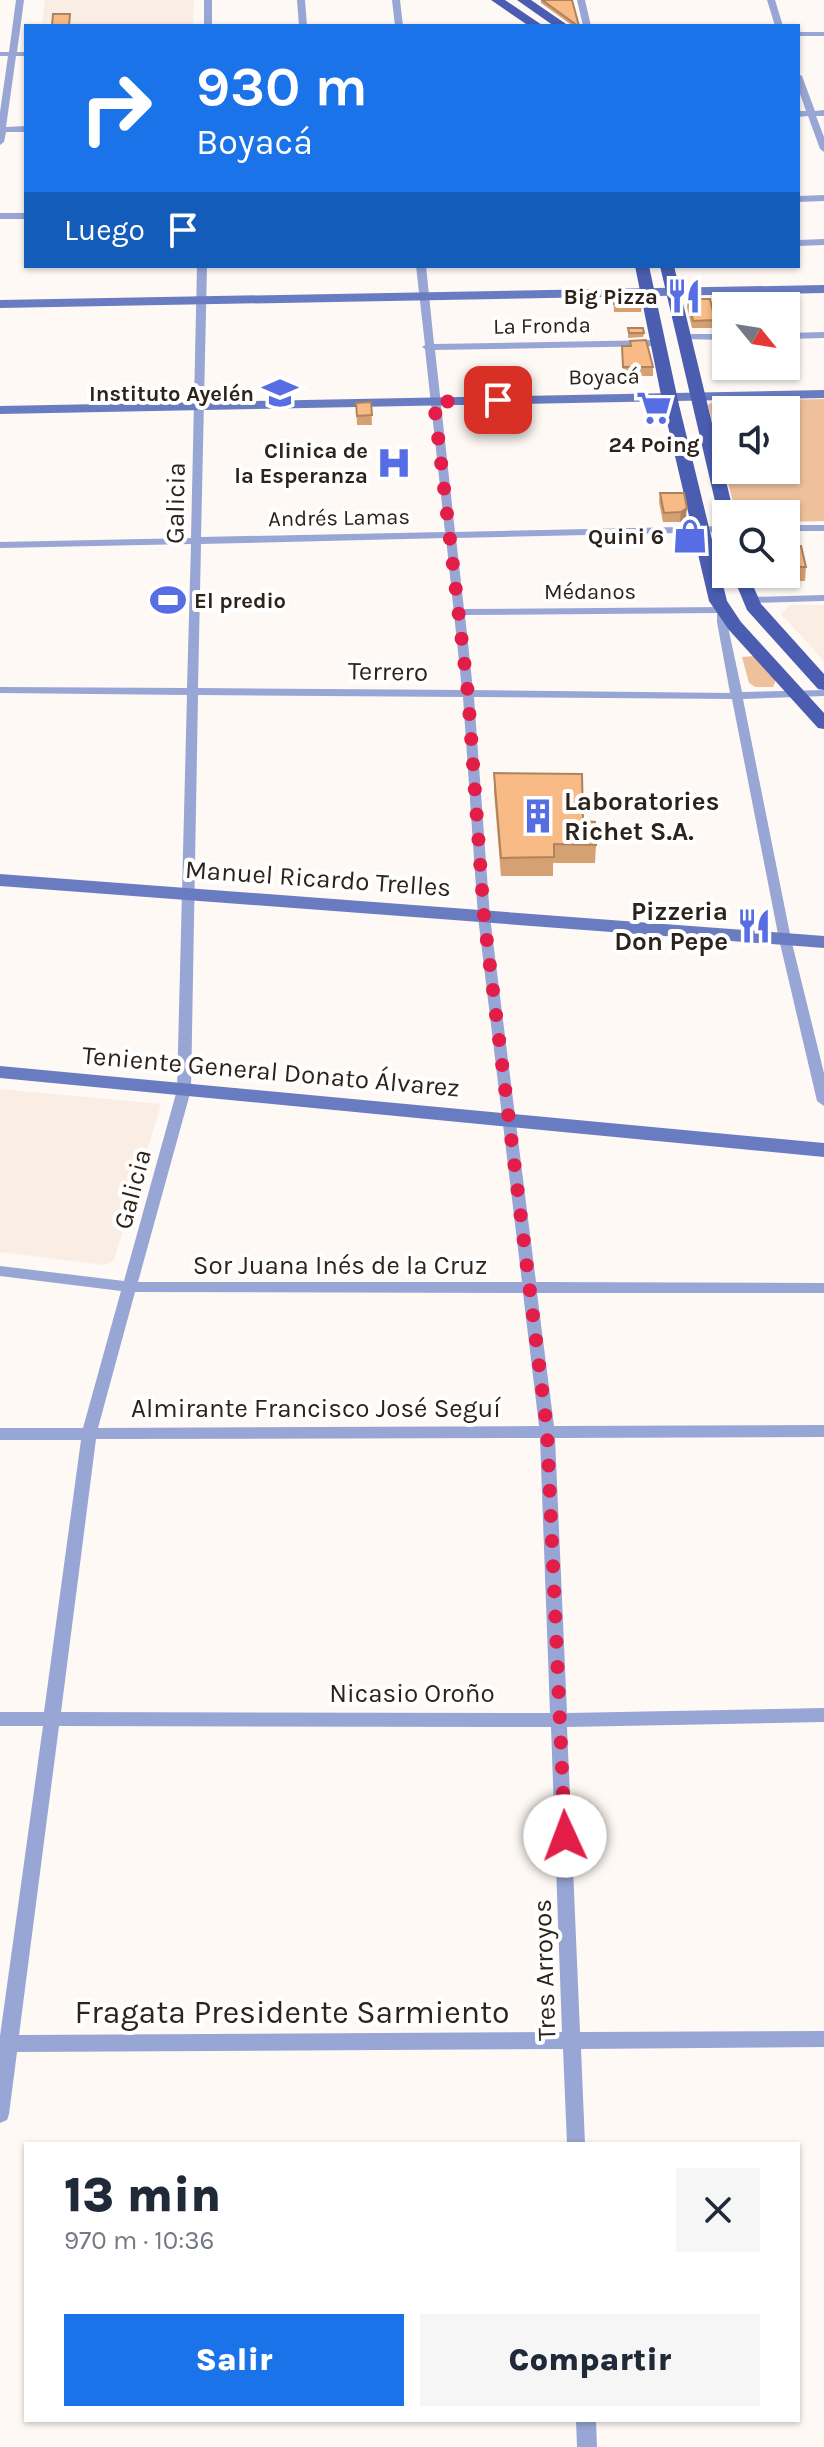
<!DOCTYPE html>
<html lang="es">
<meta charset="utf-8">
<style>
body{margin:0;font-family:Karla,sans-serif;background:#f6f6f7;color:#1f2937;height:100vh;display:flex;flex-direction:column;font-size:30px;white-space:nowrap}
*{box-sizing:border-box;margin:0}
p{font-size:26px;color:#747a83}
.icon{flex:none;width:44px;height:44px;fill:none;stroke:currentColor;stroke-width:2;stroke-linecap:round;stroke-linejoin:round}
.map{position:relative;flex:1;overflow:hidden}
.drawer{position:absolute;left:24px;top:2142px;width:776px;height:280px;display:flex;flex-direction:column;background:#fff;border-radius:0px;box-shadow:0 2px 6px #0004}
.drawer>*{flex:none}
.guide{position:absolute;left:24px;top:24px;width:776px;height:244px;border-radius:0px;box-shadow:0 2px 6px #0004;background:#1a73e8;color:#fff;overflow:hidden}
.needle{width:52px;rotate:120deg}
.fabs{position:absolute;left:712px;top:292px;display:grid;gap:16px}
.fabs a{display:grid;place-items:center;width:88px;height:88px;border-radius:0px;background:#fff;box-shadow:0 2px 6px #0004;font-size:40px}
.pin{position:absolute;display:grid;place-items:center;width:68px;height:68px;color:#fff;margin:-34px;border-radius:16px;box-shadow:0 4px 12px #0006}
.me{position:absolute;width:88px;margin:-44px;rotate:358deg;stroke-linejoin:round;filter:drop-shadow(0 0 6px #0008)}
.turn{display:flex;align-items:center;gap:28px;height:168px;padding:0 40px;font-size:36px}
.turn .icon{width:104px;height:104px;stroke-width:2.5}
.turn b{display:block;font-size:56px;line-height:68px}
.then{display:flex;align-items:center;height:76px;padding:0 40px;background:#0003;gap:16px;font-size:30px}
.round{display:grid;place-items:center;flex:none;width:84px;height:84px;border-radius:0px;background:#f6f6f7}
.overview{display:flex;align-items:center;justify-content:space-between;height:136px;padding:0 40px}
h1{font-size:48px;font-weight:800;line-height:60px}
.button{display:flex;gap:16px;margin-top:auto;padding:16px 40px}
.button a{flex:1;height:92px;border-radius:0px;background:#1a73e8;color:#fff;font-size:32px;font-weight:800;line-height:92px;text-align:center}
.button a+a{background:#f6f6f7;color:#1f2937}
.map>svg:first-child{display:block}
.built{fill:#faede3}
.green{fill:#eec19c;fill-rule:evenodd}
.lines{fill:none;stroke-linecap:round;stroke-linejoin:round}
.street{fill:#98a6d5;fill-rule:evenodd}
.secondary{fill:#6a7cc1;fill-rule:evenodd}
.primary{fill:#4a5db1;fill-rule:evenodd}
.wall{fill:#d5a173}
.shaded-wall{fill:#ae835e}
.building{fill:#f8bb86;stroke:#ae835e;stroke-width:2}
.route{stroke:#e11d48;stroke-width:14;stroke-dasharray:0 25.2}
.labels{text-anchor:middle;stroke-width:8;stroke-linejoin:round;paint-order:stroke}
.far-poi-label{font-size:22px;font-weight:bold;fill:#2c231b;stroke:#fff;text-anchor:end}
.far-street-label{font-size:22px;fill:#2c231b;stroke:#fff}
.street-label{font-size:26px;fill:#2c231b;stroke:#fff}
.poi-label{font-size:26px;font-weight:bold;fill:#2c231b;stroke:#fff;text-anchor:start}
.near-street-label{font-size:32px;fill:#2c231b;stroke:#fff}
</style>
<div class="map">
<svg width="824" height="2447" viewBox="0 0 824 2447">
<rect width="100%" height="100%" fill="#fef9f4"/>
<g class="built">
<polygon points="45,0 194,0 193,26 70,26 70,22 42,23"/>
<polygon points="790,605 824,605 824,661 781,614"/>
<polygon points="0,1089 161,1104 114,1260 104,1265 0,1252"/>
</g>
<g class="green">
<path d="M824,399V521L786,522V514H736L708,405L714,401ZM726,410H786V470H726Z"/>
<polygon points="754,656 776,680 773,687 755,687 749,683 742,657"/>
</g>
<g class="lines">
<g class="street">
<polygon points="16,0 24,0 17,52 26,52 26,56 16,56 6,127 26,126 26,132 6,132 4,142 0,145 0,112 8,56 0,56 0,52 9,52"/>
<rect x="204" y="0" width="8" height="26"/>
<polygon points="297,0 305,0 307,26 299,26"/>
<polygon points="392,0 400,0 403,26 395,26"/>
<polygon points="577,0 585,0 591,26 583,26"/>
<polygon points="767,0 775,0 783,26 775,26"/>
<rect x="798" y="32" width="26" height="4"/>
<polygon points="798,74 802,76 815,111 824,110 824,116 816,116 824,137 824,152 820,149 808,116 798,117 798,111 806,111 798,88"/>
<polygon points="824,195 824,201 798,202 798,196"/>
<rect x="0" y="213" width="26" height="6"/>
<polygon points="824,239 824,245 798,246 798,240"/>
<path d="M197,266H207L201,537L445,532L425,349L422,347L425,345L416,266H426L434,344L658,340L663,343L658,346L435,350L455,532L726,526V532L456,538L464,609L723,607L728,610L727,622L742,692L824,690V696L743,699L791,939L824,1073V1106L817,1101L779,939L732,699L474,697L490,917L536,1282L824,1283V1293H537L554,1426L824,1425V1437L555,1438L567,1713L824,1708V1722L567,1727L580,2032L824,2031V2047L581,2049L585,2144H567L563,2049L17,2052L9,2114L7,2120L0,2123V2036L43,1726H0V1712H44L81,1440H0V1428H83L121,1291L0,1276V1266L124,1281L177,1090L187,695L0,693V687L187,688L191,544L0,548V542L191,538ZM446,538L462,690L198,688L201,544ZM717,613V622L730,693L473,690L465,615ZM198,695L463,697L478,917L522,1282H138L191,1090ZM135,1292L523,1293L539,1426L98,1428ZM540,1438L550,1713L61,1712L96,1439ZM59,1726L551,1727L562,2032L19,2035Z"/>
<polygon points="824,332 824,338 786,339 786,333"/>
<polygon points="684,334 726,334 726,340 681,339 679,337"/>
<rect x="786" y="525" width="38" height="6"/>
<polygon points="824,595 824,601 749,603 744,600 749,597"/>
<polygon points="576,2420 596,2420 597,2447 577,2447"/>
</g>
<g class="secondary">
<polygon points="824,285 824,293 0,308 0,300"/>
<polygon points="824,390 824,398 0,414 0,406"/>
<polygon points="0,874 824,936 824,948 0,886"/>
<polygon points="0,1066 824,1143 824,1157 0,1078"/>
</g>
<g class="primary">
<polygon points="491,0 505,0 542,25 529,26"/>
<polygon points="517,0 531,0 569,26 554,26"/>
<polygon points="635,266 649,266 679,405 727,601 741,622 824,713 824,729 818,728 729,630 709,601 663,405"/>
<polygon points="660,266 674,266 734,514 726,514 726,519 718,514"/>
<polygon points="732,574 748,574 761,604 824,674 824,690 818,689 747,610"/>
</g>
</g>
<g class="wall">
<polygon points="541,0 572,0 579,26 573,26 541,3"/>
<polygon points="613,291 642,304 641,312 614,312"/>
<polygon points="688,299 715,320 714,328 692,328 687,307"/>
<polygon points="628,333 644,333 643,337 628,338"/>
<polygon points="630,341 653,367 653,376 623,376 622,346 630,346"/>
<polygon points="371,402 372,425 357,425 356,403"/>
<polygon points="660,493 684,493 686,517 680,522 663,522 659,502"/>
<polygon points="786,547 806,567 805,581 757,582 755,574 786,574"/>
<polygon points="494,773 583,821 596,845 595,863 553,863 553,876 501,876 494,792"/>
</g>
<polygon class="shaded-wall" points="687,508 686,517 680,522 681,512"/>
<g class="building">
<polygon points="542,0 572,0 579,26 578,26"/>
<polygon points="53,14 70,14 69,26 52,26"/>
<polygon points="613,291 628,291 640,296 642,304 614,304"/>
<polygon points="688,299 710,299 715,320 693,321"/>
<polygon points="628,328 643,328 644,333 629,333"/>
<polygon points="646,340 653,367 623,367 622,346 631,346 630,341"/>
<polygon points="371,402 372,415 357,416 356,403"/>
<polygon points="660,493 684,493 687,508 681,512 664,513"/>
<polygon points="801,546 806,567 786,567 786,547"/>
<polygon points="494,773 582,774 583,821 595,822 596,845 554,844 554,857 501,858"/>
</g>
<g class="lines">
<polyline class="route" points="498,400 434,402 468,694 484,917 547,1430 565,1836"/>
</g>
<defs>
<g id="restaurant-bare" transform="scale(2.76)"><path d="M-5-6h1v4h1v-4h1v4h1v-4h1v5L-1.5 .5V6h-2V.5L-5-1ZM5-6V6H3V1.5H1.5Q1.5-4 5-6Z" fill="#566de3" stroke="#fff" stroke-width="2.5" paint-order="stroke"/></g>
<g id="school-bare" transform="scale(2.76)"><path d="M0-5L7-2L0 1L-7-2ZM-4 1L0 2.5L4 1V4Q0 6-4 4Z" fill="#566de3" stroke="#fff" stroke-width="2.5" paint-order="stroke"/></g>
<g id="supermarket-bare" transform="scale(2.76)"><path d="M-6-5.5h2.5l.6 2H6L4.5 2H-2.5L-4.4-4H-6ZM-1.5 3.2a1.3 1.3 0 1 0 .1 0ZM3 3.2a1.3 1.3 0 1 0 .1 0Z" fill="#566de3" stroke="#fff" stroke-width="2.5" paint-order="stroke"/></g>
<g id="hospital-bare" transform="scale(2.76)"><path d="M-5-5h3v3.5h4V-5h3V5h-3V1.5h-4V5h-3Z" fill="#566de3" stroke="#fff" stroke-width="2.5" paint-order="stroke"/></g>
<g id="shop-bare" transform="scale(2.76)"><path d="M-5-2.5h2.3a2.7 3.5 0 0 1 5.4 0H5L5.5 6h-11ZM-1.5-2.5h3a1.5 2.3 0 0 0-3 0Z" fill="#566de3" stroke="#fff" stroke-width="2.5" paint-order="stroke"/></g>
<g id="stadium-bare" transform="scale(2.76)"><path d="M0-5a6.5 5 0 1 0 0 10a6.5 5 0 1 0 0-10ZM-3.5-1.8h7v3.6h-7Z" fill="#566de3" stroke="#fff" stroke-width="2.5" paint-order="stroke"/></g>
<g id="building-bare" transform="scale(2.76)"><path d="M-4-6H4V6H1V3H-1V6H-4ZM-2.5-4.3h1.7v1.8h-1.7ZM.8-4.3h1.7v1.8H.8ZM-2.5-1h1.7V.8h-1.7ZM.8-1h1.7V.8H.8Z" fill="#566de3" stroke="#fff" stroke-width="2.5" paint-order="stroke"/></g>
</defs>
<g fill-rule="evenodd">
<use href="#restaurant-bare" x="684" y="296"/>
<use href="#school-bare" x="280" y="393"/>
<use href="#supermarket-bare" x="654" y="408"/>
<use href="#hospital-bare" x="394" y="463"/>
<use href="#shop-bare" x="690" y="536"/>
<use href="#stadium-bare" x="168" y="600"/>
<use href="#building-bare" x="538" y="816"/>
<use href="#restaurant-bare" x="754" y="926"/>
</g>
<g class="labels">
<g class="far-poi-label">
<text x="658" y="304">Big Pizza</text>
<text x="254" y="401">Instituto Ayelén</text>
<text x="654" y="452" text-anchor="middle">24 Poing</text>
<text x="368" y="458">Clinica de<tspan x="368" dy="25">la Esperanza</tspan></text>
<text x="664" y="544">Quini 6</text>
<text x="194" y="608" text-anchor="start">El predio</text>
</g>
<g class="far-street-label">
<text transform="translate(542 325) rotate(-1)" y="8">La Fronda</text>
<text transform="translate(604 376) rotate(-1)" y="8">Boyacá</text>
<text transform="translate(339 517) rotate(-1)" y="8">Andrés Lamas</text>
<text x="590" y="599">Médanos</text>
</g>
<g class="street-label">
<text transform="translate(175 503) rotate(-89)" y="9">Galicia</text>
<text transform="translate(388 671) rotate(1)" y="9">Terrero</text>
<text transform="translate(318 878) rotate(4)" y="9">Manuel Ricardo Trelles</text>
<text transform="translate(271 1071) rotate(5)" y="9">Teniente General Donato Álvarez</text>
<text transform="translate(132 1189) rotate(-75)" y="9">Galicia</text>
<text x="340" y="1274">Sor Juana Inés de la Cruz</text>
<text x="316" y="1417">Almirante Francisco José Seguí</text>
<text x="412" y="1702">Nicasio Oroño</text>
<text transform="translate(544 1970) rotate(-92)" y="9">Tres Arroyos</text>
</g>
<g class="poi-label">
<text x="564" y="810">Laboratories<tspan x="564" dy="30">Richet S.A.</tspan></text>
<text x="728" y="920" text-anchor="end">Pizzeria<tspan x="728" dy="30">Don Pepe</tspan></text>
</g>
<g class="near-street-label">
<text x="292" y="2023">Fragata Presidente Sarmiento</text>
</g>
</g>
</svg>
<div class="fabs">
<a><svg class="needle" viewBox="-14 -14 28 28"><path d="M0-13l5 13h-10z" fill="#e53935"/><path d="M0 13l5-13h-10z" fill="#747a83"/></svg></a>
<a><svg class="icon" aria-label="sound" viewBox="0 0 24 24"><path d="M4 9h4l5-4v14l-5-4H4zM17 9q2 3 0 6"/></svg></a>
<a><svg class="icon" aria-label="search" viewBox="0 0 24 24"><circle cx="10" cy="10" r="6"/><path d="M15 15l6 6"/></svg></a>
</div>
<div class="pin" style="left:498px;top:400px;background:#d93025"><svg class="icon" aria-label="arrive" viewBox="0 0 24 24"><path d="M6 21V4h12l-3 4 3 4H6"/></svg></div>
<svg class="me" style="left:565px;top:1836px" viewBox="-20 -20 40 40"><circle r="19" fill="#fff"/><path d="M0-13L10 11 0 6-10 11z" fill="#e11d48"/></svg>
<div class="guide">
<div class="turn"><svg class="icon" aria-label="right" viewBox="0 0 24 24"><path d="M7 20v-9h11M14 6l5 5-5 5"/></svg><div><b>930 m</b>Boyacá</div></div>
<div class="then">Luego<svg class="icon" aria-label="arrive" viewBox="0 0 24 24"><path d="M6 21V4h12l-3 4 3 4H6"/></svg></div>
</div>
<section class="drawer">
<div class="overview"><div><h1>13 min</h1><p>970 m · 10:36</p></div><a class="round"><svg class="icon" aria-label="close" viewBox="0 0 24 24"><path d="M6 6l12 12M18 6L6 18"/></svg></a></div>
<div class="button"><a>Salir</a><a>Compartir</a></div>
</section>
</div>
